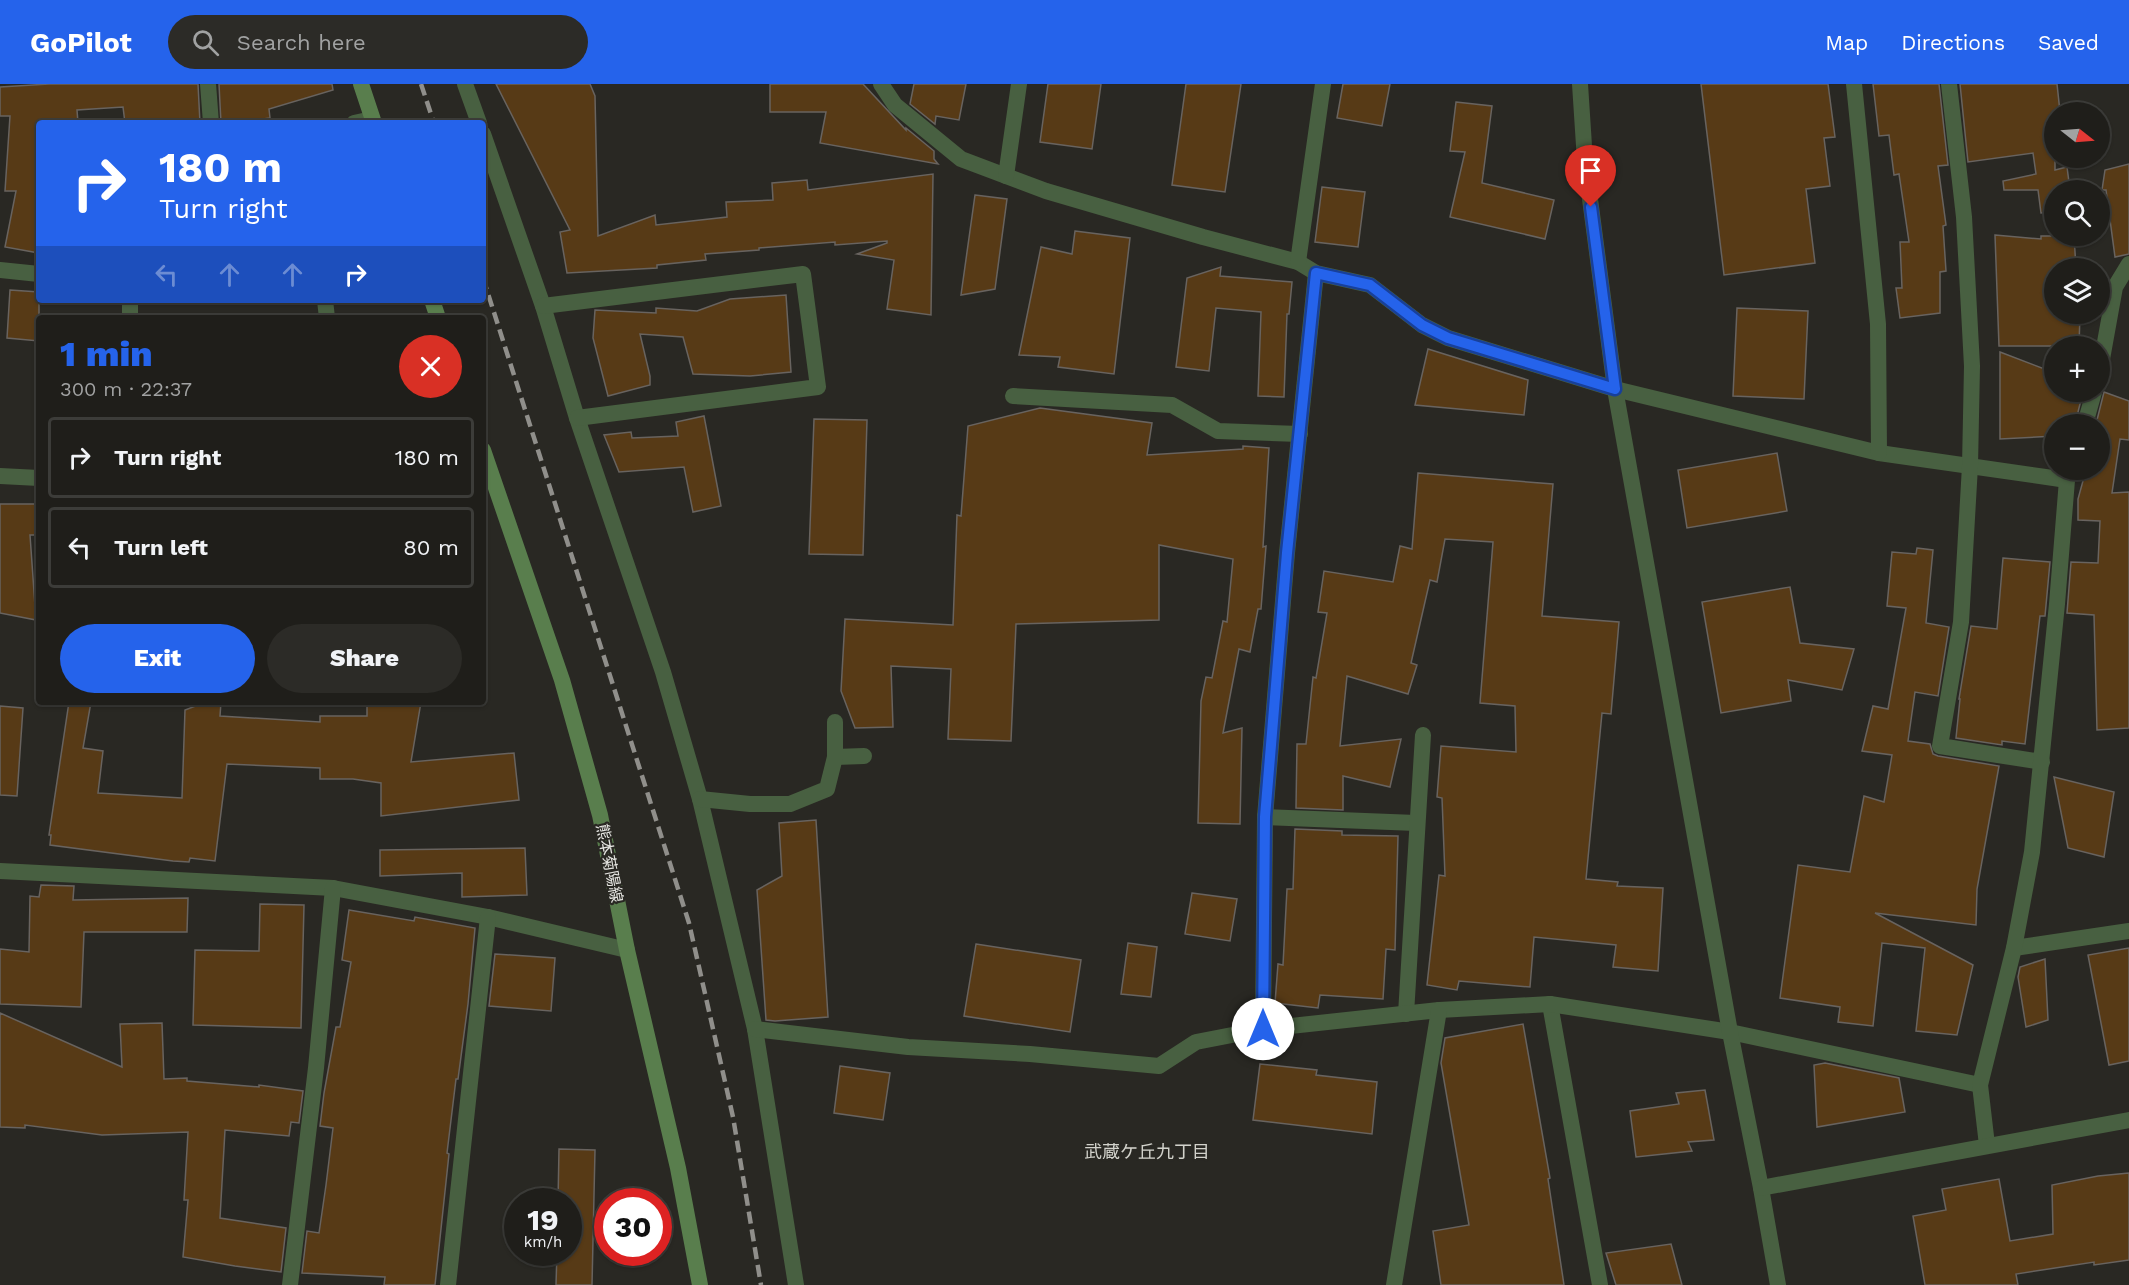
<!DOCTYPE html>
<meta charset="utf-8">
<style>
body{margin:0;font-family:"Work Sans","Noto Sans JP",sans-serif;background:#2c2b27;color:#f1f3f6;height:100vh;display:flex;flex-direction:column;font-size:22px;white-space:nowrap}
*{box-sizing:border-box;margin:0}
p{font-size:20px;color:#a1a2a2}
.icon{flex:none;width:33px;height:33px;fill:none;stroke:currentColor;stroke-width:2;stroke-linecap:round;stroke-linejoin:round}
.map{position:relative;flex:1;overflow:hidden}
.side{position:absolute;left:36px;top:231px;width:450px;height:390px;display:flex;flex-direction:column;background:#1f1e1a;border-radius:6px;box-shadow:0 2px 4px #0004,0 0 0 2px #3c3c39}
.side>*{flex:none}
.hud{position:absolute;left:36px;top:36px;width:450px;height:183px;border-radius:6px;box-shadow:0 2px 4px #0004,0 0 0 2px #3c3c39;background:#2563eb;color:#fff;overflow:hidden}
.needle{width:39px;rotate:107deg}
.controls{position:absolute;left:2044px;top:18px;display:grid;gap:12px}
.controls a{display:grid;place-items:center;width:66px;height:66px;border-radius:50%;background:#1f1e1a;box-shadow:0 2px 4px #0004,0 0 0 2px #3c3c39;font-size:30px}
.speed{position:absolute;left:504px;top:1104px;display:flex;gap:12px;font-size:30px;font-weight:700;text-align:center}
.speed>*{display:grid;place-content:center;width:78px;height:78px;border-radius:50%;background:#1f1e1a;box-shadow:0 2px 4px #0004,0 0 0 2px #3c3c39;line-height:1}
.speed small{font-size:15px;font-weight:400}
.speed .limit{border:9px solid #d22;background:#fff;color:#111}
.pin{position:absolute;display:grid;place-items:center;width:51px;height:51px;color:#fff;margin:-62px -26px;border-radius:50% 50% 50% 0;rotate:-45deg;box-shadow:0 0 6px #0007}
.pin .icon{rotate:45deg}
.me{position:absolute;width:66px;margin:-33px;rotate:0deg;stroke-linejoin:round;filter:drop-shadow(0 0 4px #0008)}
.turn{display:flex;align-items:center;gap:21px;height:126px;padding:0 24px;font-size:27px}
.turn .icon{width:78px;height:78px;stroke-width:2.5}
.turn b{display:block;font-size:42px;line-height:51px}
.lanes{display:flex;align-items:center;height:57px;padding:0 24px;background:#0003;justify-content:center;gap:30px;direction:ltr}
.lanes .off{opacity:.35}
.round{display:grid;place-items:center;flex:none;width:63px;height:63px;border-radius:32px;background:#2c2b27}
.summary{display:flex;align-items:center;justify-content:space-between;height:102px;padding:0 24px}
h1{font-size:36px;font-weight:800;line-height:45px;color:#2563eb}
.cta{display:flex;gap:12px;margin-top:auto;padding:12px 24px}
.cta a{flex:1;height:69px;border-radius:36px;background:#2563eb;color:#fff;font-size:24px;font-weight:800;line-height:69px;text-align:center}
.cta a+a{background:#2c2b27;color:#f1f3f6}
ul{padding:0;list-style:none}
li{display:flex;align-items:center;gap:18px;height:81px;margin:0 12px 9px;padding:0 12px;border:3px solid #3c3c39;border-radius:6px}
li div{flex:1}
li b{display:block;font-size:22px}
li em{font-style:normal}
header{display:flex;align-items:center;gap:36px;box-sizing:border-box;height:84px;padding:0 30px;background:#2563eb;color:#fff}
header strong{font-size:28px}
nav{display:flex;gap:33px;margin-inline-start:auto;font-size:21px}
.search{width:420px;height:54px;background:#2c2b27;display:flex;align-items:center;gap:15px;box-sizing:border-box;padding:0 21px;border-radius:33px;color:#a1a2a2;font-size:22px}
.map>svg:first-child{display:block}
.building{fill:#573a16;stroke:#68635f;stroke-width:1.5}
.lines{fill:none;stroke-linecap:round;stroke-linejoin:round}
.minor{stroke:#486041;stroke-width:16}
.tertiary{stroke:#486041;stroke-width:16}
.secondary{stroke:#597e4d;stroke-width:16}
.rail{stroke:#908f8b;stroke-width:4.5;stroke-dasharray:12 6;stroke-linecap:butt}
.route-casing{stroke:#184099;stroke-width:15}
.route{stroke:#2563eb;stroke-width:10}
.labels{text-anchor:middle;stroke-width:4.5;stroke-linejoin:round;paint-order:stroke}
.street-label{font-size:16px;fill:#e4e4e0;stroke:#292823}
.neighbourhood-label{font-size:18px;fill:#d2d2cb;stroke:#292823}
</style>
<header>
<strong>GoPilot</strong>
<div class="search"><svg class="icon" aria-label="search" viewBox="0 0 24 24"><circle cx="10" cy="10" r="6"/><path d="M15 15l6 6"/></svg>Search here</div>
<nav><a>Map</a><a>Directions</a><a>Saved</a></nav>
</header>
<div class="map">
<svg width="2129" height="1201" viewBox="0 0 2129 1201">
<rect width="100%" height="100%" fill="#292823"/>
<g class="building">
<polygon points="49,0 198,0 200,39 125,39 123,23 77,26 78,39 39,39 35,118 39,119 39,169 5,163 16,107 5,107 10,32 0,32 0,3"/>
<polygon points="219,0 332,0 333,6 269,25 270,34 236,39 221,39"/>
<polygon points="496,0 590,0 595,12 598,152 655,131 656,141 727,133 726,118 773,116 772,99 807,96 808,106 933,90 931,231 887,225 894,176 857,170 887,159 887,157 835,161 835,158 759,164 759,166 705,170 706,176 657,181 657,184 567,189 560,148 570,146"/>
<polygon points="770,0 863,0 906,46 906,44 934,67 934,75 938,80 820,59 826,28 770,28"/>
<polygon points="914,0 966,0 959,36 936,32 935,40 910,20"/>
<polygon points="1048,0 1101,0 1092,65 1040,58"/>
<polygon points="1186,0 1241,0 1225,108 1172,101"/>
<polygon points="1343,0 1390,0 1382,42 1337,34"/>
<polygon points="1701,0 1828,0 1835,53 1824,54 1830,102 1806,105 1815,179 1724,191"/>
<polygon points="1873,0 1939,0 1948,81 1938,82 1946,141 1943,142 1946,187 1940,188 1940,229 1900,234 1896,204 1902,204 1900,158 1909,158 1899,90 1894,91 1889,51 1879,52"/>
<polygon points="1960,0 2057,0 2060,28 2055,28 2055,86 2067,83 2070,106 2055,106 2055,128 2041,129 2038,106 2004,106 2003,97 2036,90 2033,69 1968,78"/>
<polygon points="1456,18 1492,22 1482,99 1554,116 1545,155 1450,133 1465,68 1450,67"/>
<polygon points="2129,80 2129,170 2115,173 2106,106 2102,106 2105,86"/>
<polygon points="1322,103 1365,108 1358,163 1315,158"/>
<polygon points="975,111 1007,115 995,205 961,211"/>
<polygon points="1075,147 1130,154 1114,290 1058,283 1060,273 1019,271 1041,163 1072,170"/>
<polygon points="1995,151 2041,155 2041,152 2074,152 2076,184 2055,184 2055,230 2080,230 2079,262 1999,262"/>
<polygon points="1221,183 1220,192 1292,198 1289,230 1287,230 1284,313 1258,312 1261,228 1216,224 1209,287 1176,283 1187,194"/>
<polygon points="10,206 39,208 39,257 7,254"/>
<polygon points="786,211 791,288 750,292 693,290 683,253 640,250 650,292 650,301 608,312 593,254 595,226 656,229 656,224 697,227 730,215"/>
<polygon points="1737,224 1808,227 1804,315 1733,312"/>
<polygon points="1428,265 1528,296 1524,331 1415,321"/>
<polygon points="2000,268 2055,289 2055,308 2083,308 2075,340 2055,340 2055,352 2000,355"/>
<polygon points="2104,308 2129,317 2129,356 2120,355 2112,409 2129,408 2129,644 2097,646 2094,531 2067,529 2071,478 2098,479 2100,437 2078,436 2078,415 2086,386 2100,386 2100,340 2096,340"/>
<polygon points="1040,324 1152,339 1147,371 1243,365 1243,362 1269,364 1263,463 1266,462 1261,525 1258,525 1250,568 1239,565 1223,649 1242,644 1240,740 1198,739 1201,617 1206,593 1212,594 1223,537 1227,538 1233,475 1159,461 1159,536 1016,540 1011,657 948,655 951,585 891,582 893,643 855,644 841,607 845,535 953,541 957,431 961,432 968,342"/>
<polygon points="704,332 721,422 693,428 684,383 619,388 604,351 631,348 632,354 678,352 676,338"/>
<polygon points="814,335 867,336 863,471 809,470"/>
<polygon points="1777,369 1787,427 1687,444 1678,386"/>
<polygon points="1418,389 1553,400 1542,532 1619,538 1611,630 1602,629 1586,795 1618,798 1617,802 1663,804 1658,887 1613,883 1616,861 1534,853 1530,903 1459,897 1457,906 1427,901 1439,791 1445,792 1442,714 1437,713 1441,662 1516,668 1515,622 1480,619 1493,458 1445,455 1437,498 1430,496 1411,579 1417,581 1408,610 1347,592 1340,662 1401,655 1390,703 1343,692 1343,726 1296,724 1297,660 1306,660 1313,593 1316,594 1327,529 1318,528 1324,487 1393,498 1400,462 1412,465"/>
<polygon points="0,420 39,420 39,451 30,451 36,536 0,529"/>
<polygon points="1917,464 1933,466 1926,539 1949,543 1938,612 1915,608 1908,657 1930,660 1933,670 1938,672 1999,682 1977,805 1976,841 1875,829 1973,881 1957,951 1916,947 1925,864 1882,859 1873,942 1838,938 1840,923 1780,914 1798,781 1850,788 1864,712 1884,718 1892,671 1862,667 1873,622 1888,625 1906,524 1887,522 1892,468 1916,470"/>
<polygon points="2003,474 2050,478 2045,532 2040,532 2025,660 2002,657 2002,661 1956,654 1960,615 1959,615 1971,542 1997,545"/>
<polygon points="1790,503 1800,559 1854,565 1842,606 1788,596 1791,617 1721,629 1702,518"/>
<polygon points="69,618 91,618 83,664 103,667 98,709 182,714 185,626 206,618 221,618 220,632 320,638 320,632 367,632 367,618 421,618 411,678 514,669 519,716 381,732 381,699 353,695 320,695 320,684 227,680 215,777 190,774 189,778 173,777 50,761 51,751 49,751"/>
<polygon points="0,622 23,624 17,712 0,711"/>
<polygon points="2054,693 2114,708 2104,773 2068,764"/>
<polygon points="816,736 828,933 775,937 766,936 757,806 782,792 779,739"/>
<polygon points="1295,745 1342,747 1342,751 1398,752 1395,866 1386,865 1383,915 1320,911 1318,924 1275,919 1278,880 1283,881 1287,805 1293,805"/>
<polygon points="525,764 527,811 462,813 462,789 380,792 380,766"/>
<polygon points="41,801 74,802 73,816 188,814 187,848 84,848 81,923 0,920 0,865 29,868 30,812 39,813"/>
<polygon points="1192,809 1237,815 1230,857 1185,850"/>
<polygon points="260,820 304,821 301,944 193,941 195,866 259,867"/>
<polygon points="349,826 414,837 415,833 475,844 468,920 458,995 456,995 447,1069 449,1070 435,1201 384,1201 385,1193 302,1189 307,1147 319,1149 326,1101 333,1044 320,1042 324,1009 336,943 340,943 351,878 342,876"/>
<polygon points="1128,859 1157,863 1151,913 1121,910"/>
<polygon points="976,860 1081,876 1070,948 964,932"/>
<polygon points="2129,864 2129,977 2109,981 2088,871"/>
<polygon points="495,870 555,874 551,927 489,922"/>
<polygon points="2045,875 2048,936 2026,943 2018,893 2020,883"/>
<polygon points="0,929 122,983 120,940 162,939 164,995 187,994 187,997 259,1003 259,1001 303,1007 299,1039 291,1038 289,1052 225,1046 220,1134 286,1144 281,1188 235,1182 183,1173 188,1116 184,1116 188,1048 102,1051 25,1041 25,1044 0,1043"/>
<polygon points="1523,940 1550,1094 1548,1095 1564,1201 1441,1201 1433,1147 1469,1141 1441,979 1445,954"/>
<polygon points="1825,979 1899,994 1905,1028 1817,1043 1814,981"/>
<polygon points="1260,980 1317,986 1316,991 1377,998 1372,1050 1253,1036"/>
<polygon points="840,982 890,989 883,1036 834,1029"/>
<polygon points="1705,1006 1714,1056 1688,1058 1692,1067 1636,1073 1630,1027 1679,1020 1676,1009"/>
<polygon points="559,1065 595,1066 592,1201 556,1201 557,1168 568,1168 568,1118 558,1118"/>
<polygon points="2129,1089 2129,1176 2094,1181 2094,1178 2016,1190 2018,1201 1925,1201 1913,1132 1946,1126 1942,1105 1999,1095 2010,1157 2053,1150 2052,1101 2098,1092"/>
<polygon points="1671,1160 1682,1201 1616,1201 1606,1169"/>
</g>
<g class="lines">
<g class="minor">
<polyline points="208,0 211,39"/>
<polyline points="465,0 479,39"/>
<polyline points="881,0 895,21 961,75 1046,107 1203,153 1298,178 1316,189 1370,201 1422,241 1448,254 1615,305 1879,369 2067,396"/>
<polyline points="1854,0 1878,240 1879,369"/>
<polyline points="1949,0 1964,133 1972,282 1970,382 1961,538 1940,662 2042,678"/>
<polyline points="354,39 372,35"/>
<polyline points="483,50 543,222 577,334 663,588 700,715 755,945 796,1201"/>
<polyline points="1006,92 1019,0"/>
<polyline points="1298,178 1323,0"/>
<polyline points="0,186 39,190"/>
<polyline points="325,216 327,234"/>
<polyline points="543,222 803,190 818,303 577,334"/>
<polyline points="130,234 130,216"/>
<polyline points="2100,286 2115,203 2129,180"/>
<polyline points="1013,312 1172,321 1218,347 1300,350"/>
<polyline points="2085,340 2094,308"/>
<polyline points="0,392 39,394"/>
<polyline points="835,673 864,672"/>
<polyline points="700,715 750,720 790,720 827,705 835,673 835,638"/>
<polyline points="1265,733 1416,739"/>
<polyline points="0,787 333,804 488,833 627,866"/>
<polyline points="2014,864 2129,847"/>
<polyline points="1550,920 1600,1201"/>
<polyline points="1406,930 1423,651"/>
<polyline points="755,945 908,963 1030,970 1159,982 1196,958 1263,945 1439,926 1550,920 1730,948 1980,1001"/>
<polyline points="1263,945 1265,733 1287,469 1316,189"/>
<polyline points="1987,1061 1980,1001 2014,864 2032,768 2057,520 2067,396 2071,387"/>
<polyline points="290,1201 316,984 333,804"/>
<polyline points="448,1201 488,833"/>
<polyline points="1394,1201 1439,926"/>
</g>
<g class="tertiary">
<polyline points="1580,0 1585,77 1615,305 1730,948 1761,1104 1778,1201"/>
<polyline points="1761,1104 2129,1036"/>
</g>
<g class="secondary">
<polyline points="361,0 374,39"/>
<polyline points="432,216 438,234"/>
<polyline points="483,366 562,596 600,731 627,866 678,1084 700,1201"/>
</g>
<g class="rail">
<polyline points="421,0 434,39"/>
<polyline points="483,194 689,839 733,1033 761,1201"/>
</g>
</g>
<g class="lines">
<g class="route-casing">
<polyline id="route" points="1263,945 1265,733 1287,469 1316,189 1370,201 1422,241 1448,254 1615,305 1591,123"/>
</g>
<use href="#route" class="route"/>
</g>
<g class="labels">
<g class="street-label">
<text transform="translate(610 779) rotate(79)" y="6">熊本菊陽線</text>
</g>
<g class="neighbourhood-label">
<text x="1147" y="1074">武蔵ケ丘九丁目</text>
</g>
</g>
</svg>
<div class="controls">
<a><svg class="needle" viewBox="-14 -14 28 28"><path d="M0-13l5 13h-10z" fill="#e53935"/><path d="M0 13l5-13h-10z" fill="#a1a2a2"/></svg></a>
<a><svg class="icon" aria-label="search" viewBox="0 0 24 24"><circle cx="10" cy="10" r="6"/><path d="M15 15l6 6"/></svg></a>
<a><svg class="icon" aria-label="layers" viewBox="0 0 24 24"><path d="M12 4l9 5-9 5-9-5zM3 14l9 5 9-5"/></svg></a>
<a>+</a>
<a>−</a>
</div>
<div class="speed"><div>19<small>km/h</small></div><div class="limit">30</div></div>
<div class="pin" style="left:1591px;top:123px;background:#d93025"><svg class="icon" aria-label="arrive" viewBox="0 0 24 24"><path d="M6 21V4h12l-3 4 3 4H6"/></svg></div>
<svg class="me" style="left:1263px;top:945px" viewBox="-20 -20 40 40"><circle r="19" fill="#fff"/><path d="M0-13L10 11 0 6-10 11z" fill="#2563eb"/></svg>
<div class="hud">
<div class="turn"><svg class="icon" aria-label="right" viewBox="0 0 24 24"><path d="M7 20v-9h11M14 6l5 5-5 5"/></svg><div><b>180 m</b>Turn right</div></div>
<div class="lanes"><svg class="icon off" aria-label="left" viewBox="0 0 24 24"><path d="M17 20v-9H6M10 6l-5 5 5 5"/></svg><svg class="icon off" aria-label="ahead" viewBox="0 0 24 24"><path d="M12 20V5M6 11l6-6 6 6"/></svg><svg class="icon off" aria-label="ahead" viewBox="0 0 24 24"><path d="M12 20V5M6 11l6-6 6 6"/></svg><svg class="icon" aria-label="right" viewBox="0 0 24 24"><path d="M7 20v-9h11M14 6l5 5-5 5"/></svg></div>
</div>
<section class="side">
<div class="summary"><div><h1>1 min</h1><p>300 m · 22:37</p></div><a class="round" style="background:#d93025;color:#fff"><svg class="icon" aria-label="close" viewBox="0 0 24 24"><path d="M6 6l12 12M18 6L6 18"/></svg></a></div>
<ul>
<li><svg class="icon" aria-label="right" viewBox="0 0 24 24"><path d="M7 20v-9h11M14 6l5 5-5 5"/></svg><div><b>Turn right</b></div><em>180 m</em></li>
<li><svg class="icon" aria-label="left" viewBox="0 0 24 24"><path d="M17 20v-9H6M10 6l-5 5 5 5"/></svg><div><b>Turn left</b></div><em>80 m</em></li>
</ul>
<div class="cta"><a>Exit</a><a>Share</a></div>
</section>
</div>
